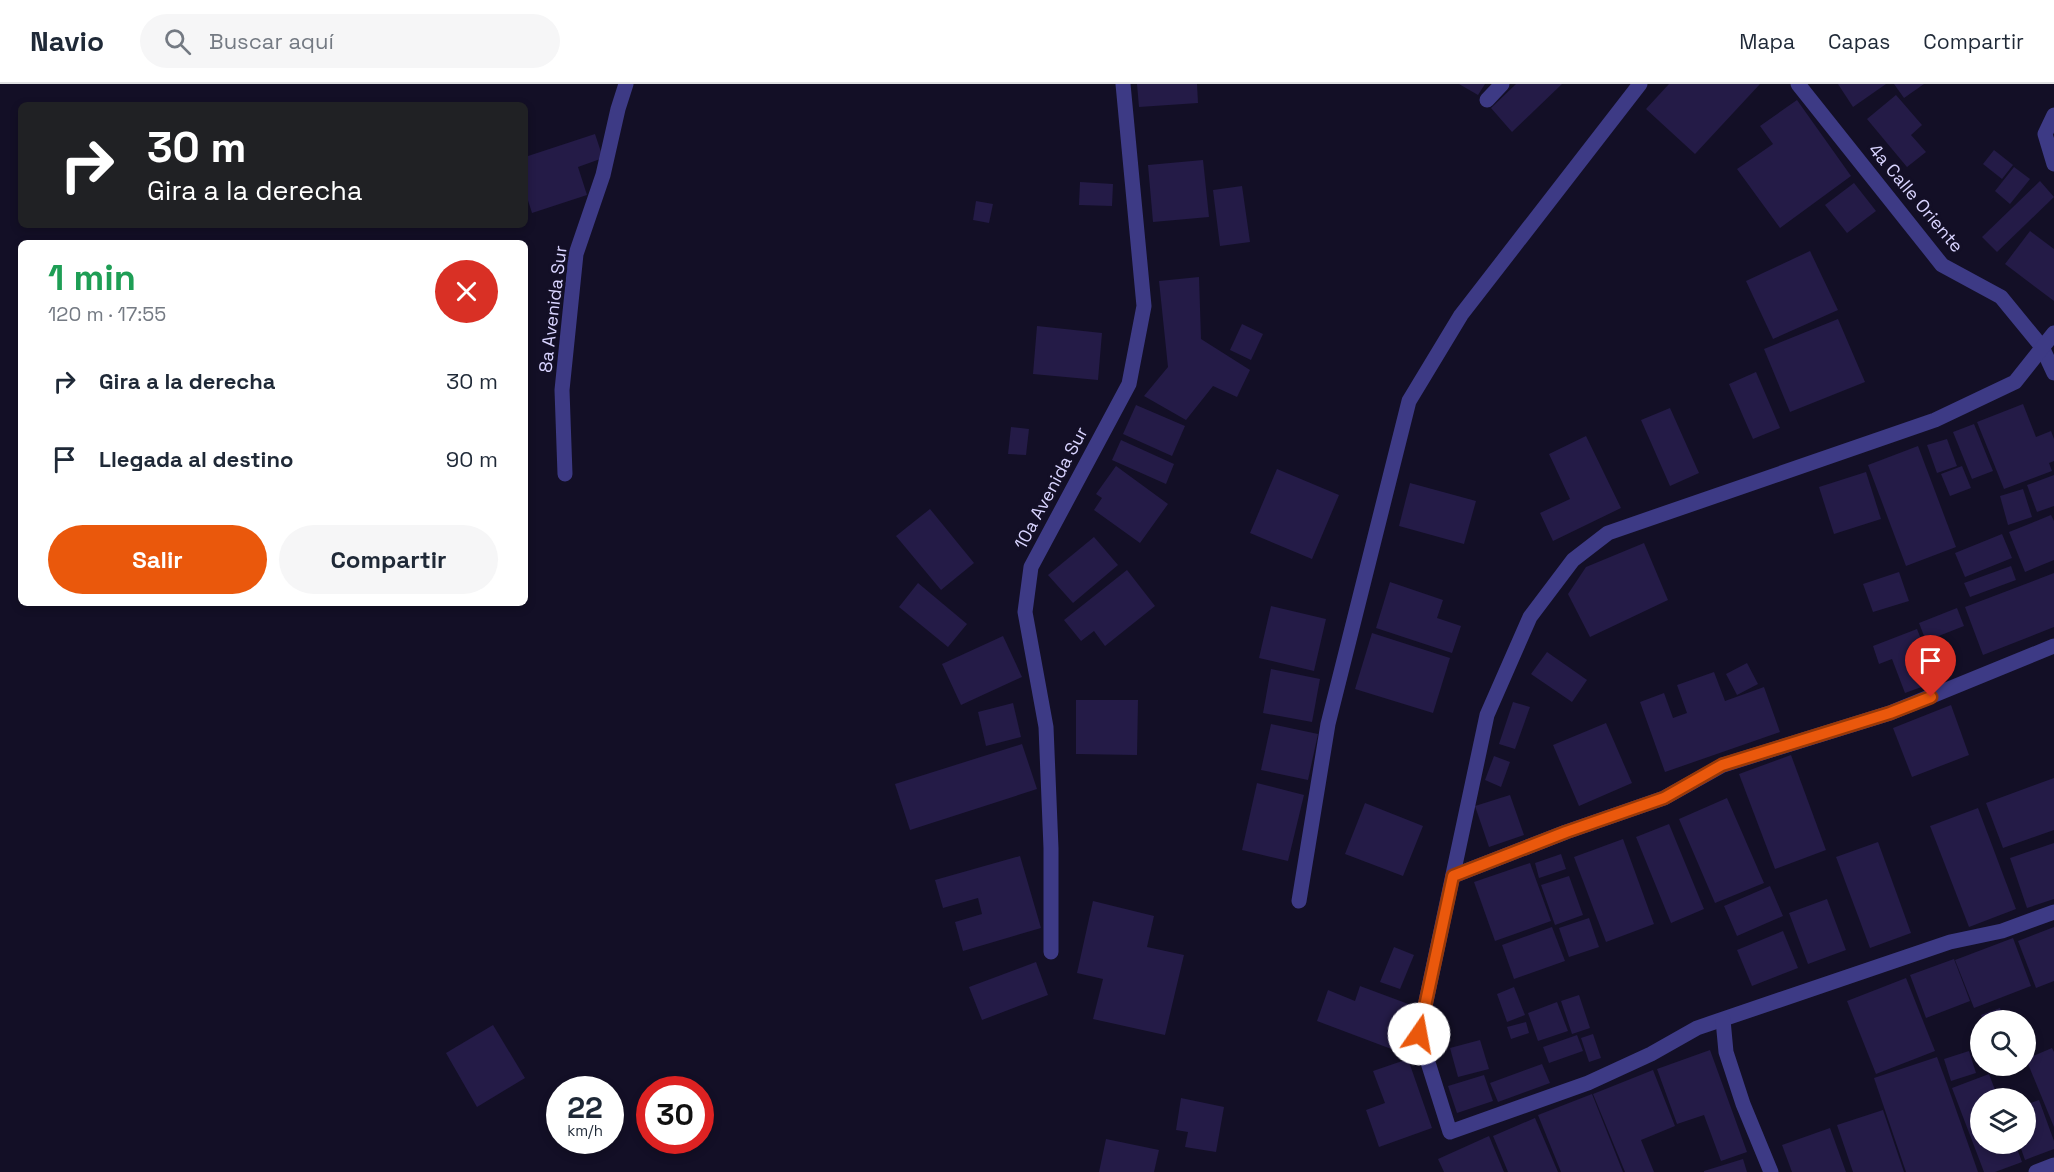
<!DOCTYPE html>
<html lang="es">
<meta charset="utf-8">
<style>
body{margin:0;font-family:"Space Grotesk",sans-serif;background:#f6f6f7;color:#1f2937;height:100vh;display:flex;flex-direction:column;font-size:22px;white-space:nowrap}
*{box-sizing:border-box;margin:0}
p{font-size:20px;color:#747a83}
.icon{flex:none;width:33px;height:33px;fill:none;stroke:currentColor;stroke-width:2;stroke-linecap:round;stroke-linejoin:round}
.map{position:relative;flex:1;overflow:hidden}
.panel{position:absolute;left:18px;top:156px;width:510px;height:366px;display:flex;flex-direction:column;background:#fff;border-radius:9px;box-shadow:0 3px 9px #0003}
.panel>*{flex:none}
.guide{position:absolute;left:18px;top:18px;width:510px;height:126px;border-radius:9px;box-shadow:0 3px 9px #0003;background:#202124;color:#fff;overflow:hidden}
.controls{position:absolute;left:1970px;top:926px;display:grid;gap:12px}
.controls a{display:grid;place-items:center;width:66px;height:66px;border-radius:50%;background:#fff;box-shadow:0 3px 9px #0003;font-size:30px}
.speed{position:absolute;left:546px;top:992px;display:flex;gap:12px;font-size:30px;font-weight:700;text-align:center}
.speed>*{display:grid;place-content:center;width:78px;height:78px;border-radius:50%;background:#fff;box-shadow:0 3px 9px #0003;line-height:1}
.speed small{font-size:15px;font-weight:400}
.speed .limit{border:9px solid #d22;background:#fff;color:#111}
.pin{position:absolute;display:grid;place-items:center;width:51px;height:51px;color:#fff;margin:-62px -26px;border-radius:50% 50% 50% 0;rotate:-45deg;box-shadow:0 0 6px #0007}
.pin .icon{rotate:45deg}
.me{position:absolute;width:66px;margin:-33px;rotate:12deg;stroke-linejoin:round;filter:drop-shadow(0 0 4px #0008)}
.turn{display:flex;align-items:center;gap:21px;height:126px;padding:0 30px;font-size:27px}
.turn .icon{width:78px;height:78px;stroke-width:2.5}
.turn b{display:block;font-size:42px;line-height:51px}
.round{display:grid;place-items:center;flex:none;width:63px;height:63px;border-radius:32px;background:#f6f6f7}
.headline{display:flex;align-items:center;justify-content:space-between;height:102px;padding:0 30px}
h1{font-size:36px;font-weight:700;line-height:45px;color:#1e9e55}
.primary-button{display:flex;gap:12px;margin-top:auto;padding:12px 30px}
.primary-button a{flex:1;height:69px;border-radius:36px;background:#ea580c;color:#fff;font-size:24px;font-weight:700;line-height:69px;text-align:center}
.primary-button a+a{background:#f6f6f7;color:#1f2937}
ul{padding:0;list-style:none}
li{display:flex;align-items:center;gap:18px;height:78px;padding:0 30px}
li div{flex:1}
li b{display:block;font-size:22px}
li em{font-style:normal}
header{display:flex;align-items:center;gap:36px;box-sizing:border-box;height:84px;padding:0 30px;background:#fff;border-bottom:2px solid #e0e1e3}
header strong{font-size:28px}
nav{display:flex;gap:33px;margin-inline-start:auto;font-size:21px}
.search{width:420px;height:54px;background:#f6f6f7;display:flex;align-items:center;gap:15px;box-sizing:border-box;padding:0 21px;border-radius:33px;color:#747a83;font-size:22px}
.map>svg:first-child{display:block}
.building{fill:#241b47}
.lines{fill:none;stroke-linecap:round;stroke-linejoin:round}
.minor{stroke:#3d3a85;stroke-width:15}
.route-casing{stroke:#983908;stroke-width:15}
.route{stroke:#ea580c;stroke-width:10}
.labels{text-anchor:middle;stroke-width:6;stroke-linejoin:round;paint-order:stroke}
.street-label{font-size:18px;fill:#d9d4ff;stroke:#130f26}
</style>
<header>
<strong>Navio</strong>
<div class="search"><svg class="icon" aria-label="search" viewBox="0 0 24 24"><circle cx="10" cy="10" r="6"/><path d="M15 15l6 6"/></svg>Buscar aquí</div>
<nav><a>Mapa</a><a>Capas</a><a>Compartir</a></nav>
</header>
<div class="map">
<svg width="2054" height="1088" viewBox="0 0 2054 1088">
<rect width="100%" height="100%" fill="#130f26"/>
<g class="building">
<polygon points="1137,0 1197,0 1198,19 1139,23"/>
<polygon points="1459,0 1485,0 1478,11"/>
<polygon points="1516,0 1562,0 1512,48 1491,24"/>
<polygon points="1669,0 1760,0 1695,70 1646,25"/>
<polygon points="1838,0 1886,0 1853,23"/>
<polygon points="1894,0 1924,0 1904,14"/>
<polygon points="1896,11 1922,41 1911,51 1926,68 1907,83 1867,35"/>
<polygon points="1797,16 1851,92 1780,144 1737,85 1773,60 1760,42"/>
<polygon points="595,50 603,74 578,83 587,111 532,129 525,107 525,73"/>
<polygon points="1994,66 2013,81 2002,95 1983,80"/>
<polygon points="1203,76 1209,133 1153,138 1148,81"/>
<polygon points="2014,83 2030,95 2010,120 1995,107"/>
<polygon points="2040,97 2054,113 1997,168 1982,153"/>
<polygon points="1080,98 1113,100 1112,122 1079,121"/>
<polygon points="1854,99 1876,127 1847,149 1825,121"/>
<polygon points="1242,102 1250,158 1220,162 1213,106"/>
<polygon points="976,117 993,120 989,139 973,136"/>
<polygon points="2030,147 2054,165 2054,217 2005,180"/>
<polygon points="1810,167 1838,226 1773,255 1746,197"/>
<polygon points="1199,193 1201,255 1250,286 1237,313 1213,302 1186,336 1144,312 1168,283 1159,197"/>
<polygon points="1838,235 1865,298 1790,328 1764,265"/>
<polygon points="1242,240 1263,250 1251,276 1230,266"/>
<polygon points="1037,242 1102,249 1098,296 1033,290"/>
<polygon points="1756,288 1780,344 1753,355 1729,300"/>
<polygon points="2023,320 2036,353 2051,347 2054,355 2054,377 2049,379 2052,387 2004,405 1977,338"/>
<polygon points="1136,321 1185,342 1172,372 1123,350"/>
<polygon points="1670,324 1699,389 1670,402 1641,336"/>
<polygon points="1974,340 1993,387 1972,395 1953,348"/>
<polygon points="1011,343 1029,345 1026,371 1008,370"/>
<polygon points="1586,352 1621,424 1553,457 1540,429 1570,415 1549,370"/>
<polygon points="1947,355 1957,382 1937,389 1927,361"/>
<polygon points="1121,356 1174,380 1166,400 1112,376"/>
<polygon points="1918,362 1956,463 1906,482 1868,381"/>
<polygon points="1116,382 1168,420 1140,459 1094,426 1102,414 1096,410"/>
<polygon points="1962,382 1971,404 1950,412 1941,390"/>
<polygon points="1277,385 1339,411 1312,475 1250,449"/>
<polygon points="1866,388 1881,435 1834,450 1819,403"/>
<polygon points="2054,391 2054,422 2037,428 2027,401"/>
<polygon points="1410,399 1476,417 1464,460 1399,442"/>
<polygon points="2023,405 2032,433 2008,441 2000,412"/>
<polygon points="930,425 974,479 941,506 896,452"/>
<polygon points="2051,431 2054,437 2054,476 2025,488 2009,448"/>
<polygon points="2002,450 2012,474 1965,493 1955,469"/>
<polygon points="1094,453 1118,481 1073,519 1048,491"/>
<polygon points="1644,459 1668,516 1590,553 1568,510 1586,483"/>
<polygon points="2011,482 2016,496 1970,513 1964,499"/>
<polygon points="1127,486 1155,522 1105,562 1094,547 1081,557 1064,536"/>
<polygon points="1899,488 1909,517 1873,528 1863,500"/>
<polygon points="2054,489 2054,543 1983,571 1965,523"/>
<polygon points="1390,498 1443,516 1437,534 1461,542 1452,569 1376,544"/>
<polygon points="918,499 967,540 948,563 899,523"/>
<polygon points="1271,522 1326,535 1314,587 1259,574"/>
<polygon points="1957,524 1964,542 1926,557 1919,539"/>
<polygon points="1917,545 1938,597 1905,609 1892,575 1879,580 1873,562"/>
<polygon points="1372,549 1450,574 1433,629 1355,605"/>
<polygon points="1003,552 1022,593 961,621 942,580"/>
<polygon points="1547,568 1587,596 1572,618 1531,590"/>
<polygon points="1747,579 1758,600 1737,611 1726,590"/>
<polygon points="1271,585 1320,595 1312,638 1263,629"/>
<polygon points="1714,588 1725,617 1764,603 1780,648 1665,688 1640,618 1664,609 1673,634 1687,629 1677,601"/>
<polygon points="1076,616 1138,616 1137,671 1076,670"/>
<polygon points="1513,618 1530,623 1515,665 1499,660"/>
<polygon points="1013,619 1021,653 986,662 978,628"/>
<polygon points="1951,621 1969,671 1912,693 1893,644"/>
<polygon points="1606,639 1632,699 1579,722 1553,661"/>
<polygon points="1271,640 1318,650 1308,696 1261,686"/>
<polygon points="1022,660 1037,705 910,746 895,700"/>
<polygon points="1791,671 1826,766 1775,785 1739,690"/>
<polygon points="1494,672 1510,678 1501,703 1485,696"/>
<polygon points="2054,694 2054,746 2003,764 1986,719"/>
<polygon points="1257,699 1304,711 1288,777 1242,766"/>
<polygon points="1510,711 1524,751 1489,763 1475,722"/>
<polygon points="1727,714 1764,799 1715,819 1679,735"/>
<polygon points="1365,719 1423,742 1403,792 1345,770"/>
<polygon points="1978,724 2016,825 1969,843 1930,742"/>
<polygon points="1669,740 1704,825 1671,839 1636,753"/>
<polygon points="1623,755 1654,840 1606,858 1574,773"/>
<polygon points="1878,758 1911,849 1870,864 1836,773"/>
<polygon points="2054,759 2054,815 2027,824 2010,774"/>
<polygon points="1561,770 1566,785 1539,794 1535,779"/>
<polygon points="1020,772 1041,844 963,867 955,838 982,830 978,814 943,824 935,796"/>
<polygon points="1530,779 1551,837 1495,857 1474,798"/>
<polygon points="1569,792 1583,831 1555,841 1541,801"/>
<polygon points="1770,802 1783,832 1737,852 1724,822"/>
<polygon points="1827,815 1846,866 1808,880 1789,829"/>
<polygon points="1093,817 1154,832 1147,863 1184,871 1165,951 1093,935 1103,895 1077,889"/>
<polygon points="1589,834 1599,863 1569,873 1559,844"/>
<polygon points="1552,843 1565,877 1514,895 1502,861"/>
<polygon points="2054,843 2054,897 2036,904 2018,857"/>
<polygon points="1783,847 1798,884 1752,902 1737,866"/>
<polygon points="2013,854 2031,902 1974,924 1955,876"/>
<polygon points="1394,863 1414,871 1400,905 1380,898"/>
<polygon points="1954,875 1970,917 1926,934 1910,891"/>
<polygon points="1036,878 1048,911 982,936 969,903"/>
<polygon points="1906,894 1935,967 1876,990 1847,917"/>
<polygon points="1360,902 1411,921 1394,966 1317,937 1328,906 1355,917"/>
<polygon points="1514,903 1525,931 1507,938 1497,910"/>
<polygon points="1579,911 1590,944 1572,950 1561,917"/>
<polygon points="1557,918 1568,947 1538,957 1528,929"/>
<polygon points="2000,924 2004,936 1983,936 1981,931"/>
<polygon points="1526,938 1529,949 1511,955 1507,943"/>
<polygon points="493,941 525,994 477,1023 446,969"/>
<polygon points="1593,950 1601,974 1589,978 1581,954"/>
<polygon points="1577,951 1583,967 1549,979 1543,963"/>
<polygon points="1480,956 1489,985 1458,993 1450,964"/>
<polygon points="2052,964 2054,968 2054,1043 2026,975"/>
<polygon points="1710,966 1747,1068 1721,1077 1704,1031 1677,1040 1657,985"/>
<polygon points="1969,967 1976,989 1951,997 1944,975"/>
<polygon points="1937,973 1947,1000 1978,1088 1906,1088 1874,994"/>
<polygon points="1408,975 1432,1044 1379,1063 1366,1026 1385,1019 1373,987"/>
<polygon points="1542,980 1550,999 1498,1018 1490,999"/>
<polygon points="1653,986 1675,1042 1641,1056 1654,1088 1625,1088 1593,1010"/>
<polygon points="1989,990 1998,1014 1980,1014 1980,1059 2015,1059 2022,1078 1995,1088 1984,1088 1952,1004"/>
<polygon points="1484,991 1493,1017 1457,1029 1448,1002"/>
<polygon points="1592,1010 1623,1088 1561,1088 1538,1031"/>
<polygon points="1181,1014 1224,1023 1216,1068 1185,1063 1188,1048 1176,1046"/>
<polygon points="2039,1016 2054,1057 2054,1065 2025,1076 2019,1059 2025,1059 2025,1021"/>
<polygon points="1883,1026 1904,1088 1853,1088 1837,1041"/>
<polygon points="1535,1034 1558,1088 1508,1088 1493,1052"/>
<polygon points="1830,1044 1846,1088 1792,1088 1782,1061"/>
<polygon points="1489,1052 1504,1088 1444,1088 1438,1075"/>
<polygon points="1106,1055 1159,1066 1154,1088 1099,1088"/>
<polygon points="1743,1075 1747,1088 1704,1088 1704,1087"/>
</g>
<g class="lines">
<g class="minor">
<polyline points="1798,0 1942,181 2001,213 2042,263 2054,289"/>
<polyline points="1487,16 1502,0"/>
<polyline points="2054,31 2045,50 2054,80"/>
<polyline points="2054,249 2015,298 1935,336 1608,449 1573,476 1530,533 1487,631 1419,950 1450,1048 1588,999 1651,970 1697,944 1950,858 2002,847 2054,828"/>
<polyline points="565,390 562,306 576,170 603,91 618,25 626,0"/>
<polyline points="1453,792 1566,748 1664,714 1723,681 1890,629 2054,562"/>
<polyline points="1299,817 1328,640 1409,317 1461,231 1640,0"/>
<polyline points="1051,868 1051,764 1046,643 1025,528 1031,483 1129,300 1144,222 1123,0"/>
<polyline points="1723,936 1726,968 1743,1020 1771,1088"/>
<polyline points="2036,1088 2054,1081"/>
</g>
</g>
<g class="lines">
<g class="route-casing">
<polyline id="route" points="1419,950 1453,792 1566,748 1664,714 1722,681 1890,629 1931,613"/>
</g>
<use href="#route" class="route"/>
</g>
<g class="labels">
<g class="street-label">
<text transform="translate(1916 114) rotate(50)" y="6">4a Calle Oriente</text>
<text transform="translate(553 225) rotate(-83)" y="6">8a Avenida Sur</text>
<text transform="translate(1051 404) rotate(-62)" y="6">10a Avenida Sur</text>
</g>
</g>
</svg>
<div class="controls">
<a><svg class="icon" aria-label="search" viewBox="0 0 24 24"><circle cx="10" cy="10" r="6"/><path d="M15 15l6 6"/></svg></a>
<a><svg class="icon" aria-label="layers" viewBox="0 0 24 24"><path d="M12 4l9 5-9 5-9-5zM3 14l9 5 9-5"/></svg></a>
</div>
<div class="speed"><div>22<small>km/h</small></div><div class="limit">30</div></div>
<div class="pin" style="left:1931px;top:613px;background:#d93025"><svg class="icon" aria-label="arrive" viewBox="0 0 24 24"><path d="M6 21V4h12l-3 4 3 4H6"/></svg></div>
<svg class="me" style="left:1419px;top:950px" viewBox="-20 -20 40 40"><circle r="19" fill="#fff"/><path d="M0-13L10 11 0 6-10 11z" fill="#ea580c"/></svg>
<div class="guide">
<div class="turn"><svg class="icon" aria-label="right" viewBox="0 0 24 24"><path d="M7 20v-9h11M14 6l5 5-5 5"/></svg><div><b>30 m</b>Gira a la derecha</div></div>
</div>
<section class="panel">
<div class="headline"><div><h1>1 min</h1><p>120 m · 17:55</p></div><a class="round" style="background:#d93025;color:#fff"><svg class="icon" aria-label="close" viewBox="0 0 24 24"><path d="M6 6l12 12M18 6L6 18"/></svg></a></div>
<ul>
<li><svg class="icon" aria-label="right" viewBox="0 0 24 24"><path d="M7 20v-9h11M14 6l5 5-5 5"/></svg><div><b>Gira a la derecha</b></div><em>30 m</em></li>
<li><svg class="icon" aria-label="arrive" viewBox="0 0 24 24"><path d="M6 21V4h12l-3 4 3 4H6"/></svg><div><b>Llegada al destino</b></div><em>90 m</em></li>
</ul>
<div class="primary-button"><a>Salir</a><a>Compartir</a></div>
</section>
</div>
